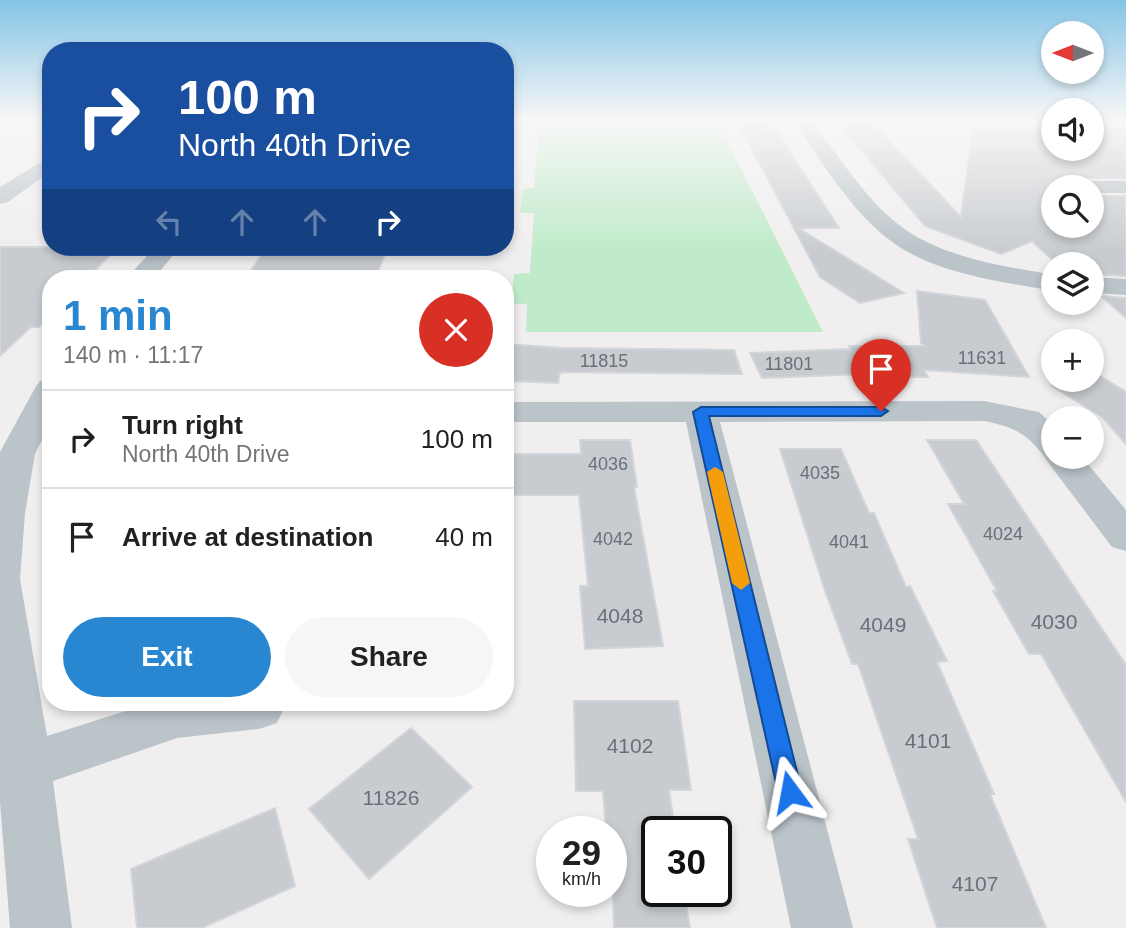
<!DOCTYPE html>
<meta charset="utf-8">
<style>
body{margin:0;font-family:Helvetica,sans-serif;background:#f6f6f6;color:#202124;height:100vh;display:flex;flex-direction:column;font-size:26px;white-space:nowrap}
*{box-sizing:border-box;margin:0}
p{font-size:23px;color:#757577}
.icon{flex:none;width:38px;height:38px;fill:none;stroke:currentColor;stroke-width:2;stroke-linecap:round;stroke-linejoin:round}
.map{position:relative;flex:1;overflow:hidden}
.drawer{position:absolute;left:42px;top:270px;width:472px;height:441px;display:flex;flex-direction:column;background:#fff;border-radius:28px;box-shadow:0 4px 10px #0003}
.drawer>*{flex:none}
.hud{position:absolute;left:42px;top:42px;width:472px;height:214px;border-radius:28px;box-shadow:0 4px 10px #0003;background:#1a4fa0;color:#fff;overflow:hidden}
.needle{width:46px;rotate:270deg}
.controls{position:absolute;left:1041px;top:21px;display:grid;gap:14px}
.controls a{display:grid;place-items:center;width:63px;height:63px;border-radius:50%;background:#fff;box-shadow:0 4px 10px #0003;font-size:35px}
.speed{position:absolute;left:536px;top:816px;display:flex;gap:14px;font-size:35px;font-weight:700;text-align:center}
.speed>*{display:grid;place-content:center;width:91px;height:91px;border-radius:50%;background:#fff;box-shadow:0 4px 10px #0003;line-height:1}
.speed small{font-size:18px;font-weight:400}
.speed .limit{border:4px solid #111;border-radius:10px;background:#fff;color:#111}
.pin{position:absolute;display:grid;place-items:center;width:60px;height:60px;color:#fff;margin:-72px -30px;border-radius:50% 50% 50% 0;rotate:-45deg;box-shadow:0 0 7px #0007}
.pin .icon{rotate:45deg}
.me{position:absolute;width:77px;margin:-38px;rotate:347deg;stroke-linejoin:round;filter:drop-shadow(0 0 5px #0008)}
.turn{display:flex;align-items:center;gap:24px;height:147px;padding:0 21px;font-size:32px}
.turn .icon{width:91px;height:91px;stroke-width:2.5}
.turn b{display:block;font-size:49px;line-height:60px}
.lanes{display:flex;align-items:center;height:66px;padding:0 21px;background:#0003;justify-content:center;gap:35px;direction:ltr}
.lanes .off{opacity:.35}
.round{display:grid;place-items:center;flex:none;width:74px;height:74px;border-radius:37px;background:#f6f6f6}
.overview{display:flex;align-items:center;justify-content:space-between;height:119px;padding:0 21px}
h1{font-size:42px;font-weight:700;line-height:52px;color:#2887d0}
.cta{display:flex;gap:14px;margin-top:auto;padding:14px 21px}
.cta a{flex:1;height:80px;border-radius:42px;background:#2887d0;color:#fff;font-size:28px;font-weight:700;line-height:80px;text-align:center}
.cta a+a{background:#f6f6f6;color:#202124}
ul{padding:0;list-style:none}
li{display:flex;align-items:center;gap:21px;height:98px;padding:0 21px;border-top:2px solid #e0e0e0}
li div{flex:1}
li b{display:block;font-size:26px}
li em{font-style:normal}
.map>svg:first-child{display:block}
.green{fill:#bfebca}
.building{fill:#c8ccd0;stroke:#d2d5d9;stroke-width:2}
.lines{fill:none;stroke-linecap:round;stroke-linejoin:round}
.minor{fill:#bac4c9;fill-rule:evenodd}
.route{fill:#1a73e8;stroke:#114b97;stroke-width:2}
.slow{fill:#f59e0b}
.labels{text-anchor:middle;stroke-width:6;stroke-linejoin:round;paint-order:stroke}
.number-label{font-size:18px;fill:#677177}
.near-number-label{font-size:21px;fill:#677177}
</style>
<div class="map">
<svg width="1126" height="928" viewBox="0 0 1126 928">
<rect width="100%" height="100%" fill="#f0eeee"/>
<polygon class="green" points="512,121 717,121 823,332 526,332 527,304 511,304 514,274 530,273 534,213 520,213 523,189 534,188 539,126 522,125"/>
<g class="building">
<polygon points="737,121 767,121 775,129 839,228 798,228 904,293 860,303 820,277"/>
<polygon points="837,121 870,121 961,217 973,129 1054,129 1054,149 1092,149 1092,126 1126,126 1126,178 1074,178 1061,187 1054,187 1054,226 1092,226 1092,196 1126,196 1126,276 1092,274 1092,264 1057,264 1032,241 1001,254 925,226"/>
<polygon points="0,247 118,247 87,278 51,278 51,315 39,327 31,327 0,356"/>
<polygon points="267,247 388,247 375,278 246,278"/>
<polygon points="917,291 985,300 1029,377 924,370 928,377 866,377 864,374 762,378 750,353 850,349 849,346 925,346 921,343"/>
<polygon points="1101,296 1126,298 1126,318"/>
<polygon points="506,344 563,348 734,350 742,374 560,372 558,383 506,381"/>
<polygon points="1095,373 1126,392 1126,444 1102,417 1052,386 1073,380 1092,380 1092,374"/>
<polygon points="580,440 630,440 637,487 634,487 663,646 585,649 580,586 588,586 579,495 506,495 506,454 581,454"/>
<polygon points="927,440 976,440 1126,665 1126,802 1041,654 1029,654 993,591 997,591 948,504 964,504"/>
<polygon points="780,449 841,449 869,513 874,513 906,587 910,586 947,661 937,662 994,794 990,794 1046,928 937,928 908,839 918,839 858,664 852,664 824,588"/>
<polygon points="574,701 678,701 691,790 669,790 675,831 656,831 656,891 684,891 690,928 614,928 611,831 606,831 603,791 576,791"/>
<polygon points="411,728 472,787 369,879 309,809"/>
<polygon points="275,808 295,886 202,928 137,928 131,869"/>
</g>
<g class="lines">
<g class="minor">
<path d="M793,121H811C840,157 867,203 906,230C949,259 1003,266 1054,275V291C998,281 932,274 887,238C849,208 821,160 793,121Z"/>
<polygon points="51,156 51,171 8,202 0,204 0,187"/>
<polygon points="1074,181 1126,181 1126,193 1092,193 1092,187 1063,187"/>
<polygon points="155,247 180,247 154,278 127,278"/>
<polygon points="1092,277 1126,279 1126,295 1092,293"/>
<polygon points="51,378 51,422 35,454 25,513 20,579 47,736 154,702 281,702 284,708 277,723 259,729 177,738 53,781 72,928 10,928 0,802 0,452 35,388 40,381"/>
<path d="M984,401L1039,412L1054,426V457H1082L1126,510V551L1112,547L1050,465C1031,437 1020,428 984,421L720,422L853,928H791L686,422H506V402Z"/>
</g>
</g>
<linearGradient id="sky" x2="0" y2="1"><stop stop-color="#85c4e6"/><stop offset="0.48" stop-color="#f8f7f7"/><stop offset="1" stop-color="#f8f7f7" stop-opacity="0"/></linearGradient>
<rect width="1126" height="251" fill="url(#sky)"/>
<polygon class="route" points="701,407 881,407 888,411 881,416 709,416 802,792 799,800 790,803 782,800 778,792 693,412"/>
<polygon class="slow" points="715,467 723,472 750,583 741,590 732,583 707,472"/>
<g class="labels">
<g class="number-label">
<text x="982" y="364">11631</text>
<text x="604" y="367">11815</text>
<text x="789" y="370">11801</text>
<text x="608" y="470">4036</text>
<text x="820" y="479">4035</text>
<text x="1003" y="540">4024</text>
<text x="613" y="545">4042</text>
<text x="849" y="548">4041</text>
</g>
<g class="near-number-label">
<text x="620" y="623">4048</text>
<text x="1054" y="629">4030</text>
<text x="883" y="632">4049</text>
<text x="928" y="748">4101</text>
<text x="630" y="753">4102</text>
<text x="391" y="805">11826</text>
<text x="975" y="891">4107</text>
</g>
</g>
</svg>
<div class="controls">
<a><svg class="needle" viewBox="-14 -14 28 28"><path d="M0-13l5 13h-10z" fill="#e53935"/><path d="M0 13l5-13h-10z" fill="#757577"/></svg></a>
<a><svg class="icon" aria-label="sound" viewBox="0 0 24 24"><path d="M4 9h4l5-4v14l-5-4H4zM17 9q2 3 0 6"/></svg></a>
<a><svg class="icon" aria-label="search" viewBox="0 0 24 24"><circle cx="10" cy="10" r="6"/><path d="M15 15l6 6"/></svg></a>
<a><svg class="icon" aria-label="layers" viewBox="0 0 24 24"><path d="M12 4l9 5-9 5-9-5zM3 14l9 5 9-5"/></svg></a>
<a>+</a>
<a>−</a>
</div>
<div class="speed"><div>29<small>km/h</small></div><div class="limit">30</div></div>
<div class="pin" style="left:881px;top:411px;background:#d93025"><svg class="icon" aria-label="arrive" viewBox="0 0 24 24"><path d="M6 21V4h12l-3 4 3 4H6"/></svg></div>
<svg class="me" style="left:790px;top:792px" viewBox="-20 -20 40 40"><path d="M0-17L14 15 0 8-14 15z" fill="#1a73e8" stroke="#fff" stroke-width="4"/></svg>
<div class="hud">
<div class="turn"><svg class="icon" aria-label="right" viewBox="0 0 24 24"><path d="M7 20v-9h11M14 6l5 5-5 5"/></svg><div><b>100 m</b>North 40th Drive</div></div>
<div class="lanes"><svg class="icon off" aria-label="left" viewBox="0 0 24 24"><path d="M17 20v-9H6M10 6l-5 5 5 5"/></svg><svg class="icon off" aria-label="ahead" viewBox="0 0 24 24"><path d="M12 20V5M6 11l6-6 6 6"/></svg><svg class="icon off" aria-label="ahead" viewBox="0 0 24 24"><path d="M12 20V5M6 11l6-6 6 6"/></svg><svg class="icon" aria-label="right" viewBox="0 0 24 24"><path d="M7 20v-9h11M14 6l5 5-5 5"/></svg></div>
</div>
<section class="drawer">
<div class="overview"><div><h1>1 min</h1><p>140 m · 11:17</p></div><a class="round" style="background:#d93025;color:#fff"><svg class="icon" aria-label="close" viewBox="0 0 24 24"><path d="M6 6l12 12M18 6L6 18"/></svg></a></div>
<ul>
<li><svg class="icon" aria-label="right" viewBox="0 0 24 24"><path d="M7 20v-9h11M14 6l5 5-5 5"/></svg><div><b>Turn right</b><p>North 40th Drive</p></div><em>100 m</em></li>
<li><svg class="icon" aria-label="arrive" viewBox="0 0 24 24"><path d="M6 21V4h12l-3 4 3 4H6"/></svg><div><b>Arrive at destination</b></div><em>40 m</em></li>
</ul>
<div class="cta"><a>Exit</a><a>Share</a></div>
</section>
</div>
